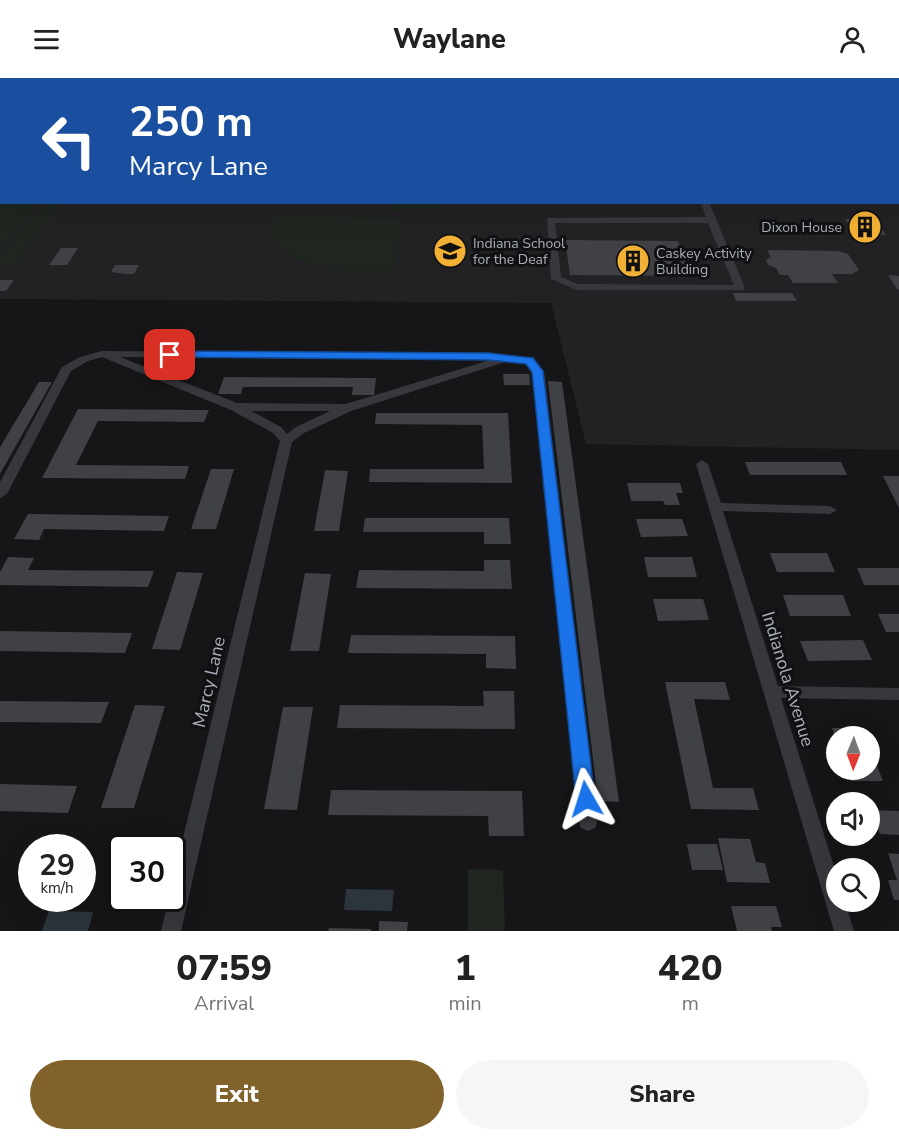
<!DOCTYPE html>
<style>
body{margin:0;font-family:"Nunito Sans",sans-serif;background:#f6f6f6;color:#222;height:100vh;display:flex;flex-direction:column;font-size:22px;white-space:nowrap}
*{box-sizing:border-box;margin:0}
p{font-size:20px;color:#767676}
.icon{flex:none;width:33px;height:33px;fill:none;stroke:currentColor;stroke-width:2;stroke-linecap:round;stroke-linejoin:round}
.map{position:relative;height:853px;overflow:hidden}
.details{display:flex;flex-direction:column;background:#fff;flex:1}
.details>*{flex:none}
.guide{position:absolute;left:0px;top:0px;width:900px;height:126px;box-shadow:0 6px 24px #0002;background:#1a4fa0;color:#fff;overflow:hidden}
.needle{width:39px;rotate:181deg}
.tools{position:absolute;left:826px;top:648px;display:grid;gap:12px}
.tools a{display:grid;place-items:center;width:54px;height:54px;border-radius:50%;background:#fff;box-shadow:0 6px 24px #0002;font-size:30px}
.speed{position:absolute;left:18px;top:756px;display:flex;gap:12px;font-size:30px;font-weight:700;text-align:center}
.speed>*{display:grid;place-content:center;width:78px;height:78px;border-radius:50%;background:#fff;box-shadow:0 6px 24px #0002;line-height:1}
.speed small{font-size:15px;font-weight:400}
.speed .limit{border:3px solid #111;border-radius:9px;background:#fff;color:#111}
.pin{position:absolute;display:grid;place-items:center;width:51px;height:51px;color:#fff;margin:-26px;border-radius:12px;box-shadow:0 3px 9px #0006}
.me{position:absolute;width:66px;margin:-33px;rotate:354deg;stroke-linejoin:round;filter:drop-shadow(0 0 4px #0008)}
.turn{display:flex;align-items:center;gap:21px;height:126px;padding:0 30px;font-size:27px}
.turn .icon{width:78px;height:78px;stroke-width:2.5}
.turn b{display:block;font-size:42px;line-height:51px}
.eta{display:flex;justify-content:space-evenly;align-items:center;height:102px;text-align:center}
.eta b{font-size:36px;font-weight:800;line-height:42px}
.button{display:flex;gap:12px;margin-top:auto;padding:12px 30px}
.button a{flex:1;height:69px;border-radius:36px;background:#80622a;color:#fff;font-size:24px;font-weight:800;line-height:69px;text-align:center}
.button a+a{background:#f6f6f6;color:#222}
header{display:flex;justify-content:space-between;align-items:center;height:78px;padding:0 30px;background:#fff;font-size:27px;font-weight:800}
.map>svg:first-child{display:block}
.built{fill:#222225}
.green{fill:#1e261f}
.water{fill:#2c353c}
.building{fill:#404145}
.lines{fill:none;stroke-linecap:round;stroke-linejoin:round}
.minor{fill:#37383d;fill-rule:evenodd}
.route{fill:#1a73e8;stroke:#114b97;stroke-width:1.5}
.labels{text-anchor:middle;stroke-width:6;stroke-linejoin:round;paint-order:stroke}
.far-poi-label{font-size:14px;fill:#a8adb8;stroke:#111113;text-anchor:start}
.near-street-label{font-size:18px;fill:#a8adb8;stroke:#111113}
</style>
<header><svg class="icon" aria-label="menu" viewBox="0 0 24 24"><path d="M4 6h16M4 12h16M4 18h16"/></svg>Waylane<svg class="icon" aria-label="person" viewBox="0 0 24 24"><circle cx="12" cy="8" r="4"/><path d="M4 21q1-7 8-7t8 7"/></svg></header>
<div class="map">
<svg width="899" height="853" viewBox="0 0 899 853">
<rect width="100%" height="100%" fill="#161618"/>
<polygon class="built" points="35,0 899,0 899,372 586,366 551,225 0,221 1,33 2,124 898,124 898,2 34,1"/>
<g class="green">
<polygon points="0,104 2,124 38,125 0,172"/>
<polygon points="45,125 60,125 16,185 0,189 0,179"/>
<polygon points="391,125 436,126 443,130 436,133 392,133"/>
<path d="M277,138L394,141L400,144L394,194C356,193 291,195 272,155Z"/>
<polygon points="468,791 503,792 505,853 468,853"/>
</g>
<g class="water">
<polygon points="346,811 394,812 392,833 344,832"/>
<polygon points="49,833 93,834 88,853 42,853"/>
</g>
<g class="building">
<polygon points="863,140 874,141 886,157 856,157 845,141"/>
<polygon points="565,162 678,163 681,170 692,170 703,198 570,197"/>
<polygon points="61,170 78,170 67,187 49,187"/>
<polygon points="767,172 838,173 848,176 859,192 852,196 832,196 838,205 793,205 788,197 780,197 776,190 768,187 766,182 771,179"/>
<polygon points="115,187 139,187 134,196 126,196 111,194"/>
<polygon points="888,197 899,198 899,212 897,211"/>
<polygon points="0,202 14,202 6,213 0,213"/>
<polygon points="733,215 792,215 797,223 736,223"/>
<polygon points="503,296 529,296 530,307 504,307"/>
<polygon points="224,299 376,300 374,317 352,317 353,309 243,309 241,316 218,316"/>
<polygon points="548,303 562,304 619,724 598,723"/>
<polygon points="39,304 52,304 0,396 0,369"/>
<polygon points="78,331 209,332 204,344 98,343 76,387 189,388 185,401 42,400"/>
<polygon points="376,335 508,335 512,405 369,404 370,391 484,391 482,347 375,346"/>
<polygon points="745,384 841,384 847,397 750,397"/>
<polygon points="211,391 234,391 216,451 191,451"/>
<polygon points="325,392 348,393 339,453 314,453"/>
<polygon points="883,398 899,398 899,430"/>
<polygon points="627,405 680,405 683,415 676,415 680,427 665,427 663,423 631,423"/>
<polygon points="28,436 169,438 164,453 44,451 39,462 14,461"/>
<polygon points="365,440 509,440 511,466 484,466 484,454 363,454"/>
<polygon points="636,441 682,441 688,458 641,459"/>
<polygon points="770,475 827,475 835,494 777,494"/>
<polygon points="8,479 34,480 28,492 154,493 148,509 0,507 0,494"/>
<polygon points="644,479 692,479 697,499 648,499"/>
<polygon points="484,482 510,482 512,511 356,510 359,492 484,493"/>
<polygon points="857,490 899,490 899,507 864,507"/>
<polygon points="177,494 203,495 180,572 152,571"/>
<polygon points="305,495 331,496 319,573 290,573"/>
<polygon points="783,517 843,517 851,538 790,538"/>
<polygon points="653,521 703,521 709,542 658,543"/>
<polygon points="878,536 899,536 899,554 886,554"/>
<polygon points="0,553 132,555 125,575 0,573"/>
<polygon points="351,557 515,558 516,591 486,590 486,576 348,575"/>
<polygon points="863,562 872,582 808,583 800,563"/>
<polygon points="665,604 725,604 730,622 694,621 713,710 753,710 759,732 691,731"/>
<polygon points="483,613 514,613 515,651 337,650 340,627 484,628"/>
<polygon points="0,623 109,624 101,645 0,644"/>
<polygon points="135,627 165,628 134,730 101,730"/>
<polygon points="283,629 313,629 297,732 264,731"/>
<polygon points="832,650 863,650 866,658 837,658 837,664"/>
<polygon points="870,670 883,703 851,703 847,692 870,692"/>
<polygon points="0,706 77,708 68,735 0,733"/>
<polygon points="331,712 522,713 524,758 489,758 488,738 328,737"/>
<polygon points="870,732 899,733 899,757 880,756 878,750 870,750"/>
<polygon points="718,760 750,761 756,784 765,785 770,805 727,804"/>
<polygon points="687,766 717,766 723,792 692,792"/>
<polygon points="888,775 899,776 899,822 894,822 888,802 897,802"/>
<polygon points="731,828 776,828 782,849 771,849 772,853 737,853"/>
<polygon points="379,843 408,844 407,853 379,853"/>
<polygon points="329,850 371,851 371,853 328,853"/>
</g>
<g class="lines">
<g class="minor">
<polygon points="17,0 24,0 16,2"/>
<polygon points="0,17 2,17 0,22"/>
<path d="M700,124H709L745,210L744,212H577L551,201L547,140L706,139ZM555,145H708L734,207L578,206L561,199Z"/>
<path d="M102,273L489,276L533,281L544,293L597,745L595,750L588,753L581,750L579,745L532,294L526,286L505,284L351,333L304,355L292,364L181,853H161L169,820H172V805L280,363L273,355L231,332L102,279L88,283L71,293L7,416L0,420V404L62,289L80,279ZM120,279L489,282H490L346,326L237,325ZM251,333H330L296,349L287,356L281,349Z"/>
<polygon points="702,382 708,386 721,425 830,428 837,432 830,436 723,433 778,608 899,610 899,622 781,620 837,798 837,824 845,824 854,853 834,853 696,386"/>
</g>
</g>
<polygon class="route" points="170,273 489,275 533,280 543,293 595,721 592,726 586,728 579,726 576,721 532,294 526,286 489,282 166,279 166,274"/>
<defs>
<g id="building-disc" transform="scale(1.725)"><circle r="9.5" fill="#f2b134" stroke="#111113"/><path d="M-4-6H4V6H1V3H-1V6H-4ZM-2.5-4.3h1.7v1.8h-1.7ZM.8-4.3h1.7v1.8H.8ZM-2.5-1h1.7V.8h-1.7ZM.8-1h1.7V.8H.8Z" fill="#111"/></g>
<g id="school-disc" transform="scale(1.725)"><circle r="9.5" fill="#f2b134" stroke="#111113"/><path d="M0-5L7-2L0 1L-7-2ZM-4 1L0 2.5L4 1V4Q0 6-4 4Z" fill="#111"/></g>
</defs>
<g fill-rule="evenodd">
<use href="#building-disc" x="865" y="149"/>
<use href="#school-disc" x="450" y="173"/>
<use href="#building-disc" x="633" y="183"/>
</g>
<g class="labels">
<g class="far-poi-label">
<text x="842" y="154" text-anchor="end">Dixon House</text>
<text x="473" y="170">Indiana School<tspan x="473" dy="16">for the Deaf</tspan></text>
<text x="656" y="180">Caskey Activity<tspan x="656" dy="16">Building</tspan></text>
</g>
<g class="near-street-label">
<text transform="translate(788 601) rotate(73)" y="6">Indianola Avenue</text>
<text transform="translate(209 604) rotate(-77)" y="6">Marcy Lane</text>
</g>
</g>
</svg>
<div class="tools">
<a><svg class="needle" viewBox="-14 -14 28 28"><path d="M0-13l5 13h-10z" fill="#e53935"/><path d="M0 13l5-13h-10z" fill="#767676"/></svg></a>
<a><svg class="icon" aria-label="sound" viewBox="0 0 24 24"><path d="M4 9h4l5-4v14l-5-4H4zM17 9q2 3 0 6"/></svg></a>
<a><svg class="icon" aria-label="search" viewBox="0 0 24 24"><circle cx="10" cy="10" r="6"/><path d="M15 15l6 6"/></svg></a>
</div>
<div class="speed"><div>29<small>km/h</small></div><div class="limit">30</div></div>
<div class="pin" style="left:170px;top:277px;background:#d93025"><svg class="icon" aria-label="arrive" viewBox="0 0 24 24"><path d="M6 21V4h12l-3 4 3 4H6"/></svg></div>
<svg class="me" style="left:586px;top:721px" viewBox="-20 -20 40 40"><path d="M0-17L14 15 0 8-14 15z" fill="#1a73e8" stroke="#fff" stroke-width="4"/></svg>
<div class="guide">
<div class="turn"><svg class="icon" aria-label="left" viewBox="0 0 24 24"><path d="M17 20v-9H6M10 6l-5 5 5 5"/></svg><div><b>250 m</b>Marcy Lane</div></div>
</div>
</div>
<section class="details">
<div class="eta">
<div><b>07:59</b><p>Arrival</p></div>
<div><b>1</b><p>min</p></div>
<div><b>420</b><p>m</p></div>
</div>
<div class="button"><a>Exit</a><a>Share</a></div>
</section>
